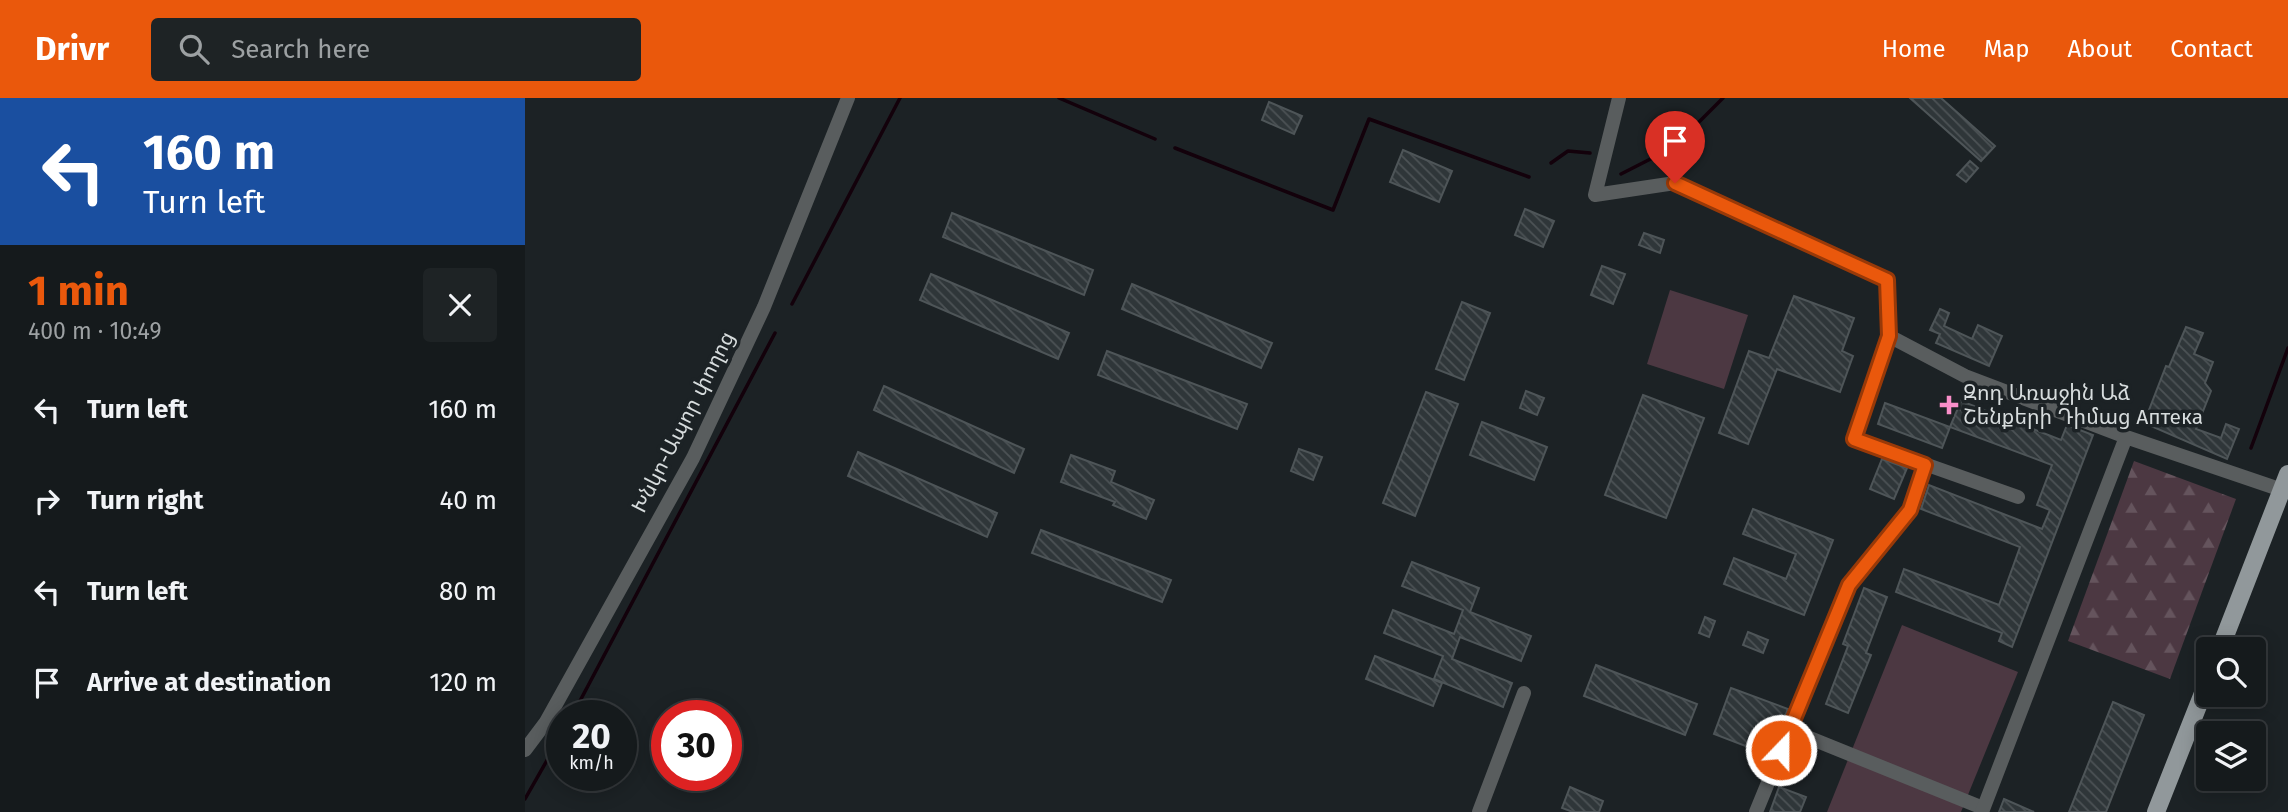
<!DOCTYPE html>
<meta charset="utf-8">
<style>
body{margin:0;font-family:"Fira Sans","Noto Sans Armenian",sans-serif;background:#1e2325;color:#f1f3f6;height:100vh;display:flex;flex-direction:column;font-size:26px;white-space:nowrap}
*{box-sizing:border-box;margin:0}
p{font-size:23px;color:#9da1a3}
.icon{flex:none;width:38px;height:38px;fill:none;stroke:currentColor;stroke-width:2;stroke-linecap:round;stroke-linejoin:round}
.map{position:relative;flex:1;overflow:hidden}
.panel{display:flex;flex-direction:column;background:#151a1c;width:525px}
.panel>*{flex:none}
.banner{background:#1a4fa0;color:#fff;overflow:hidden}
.controls{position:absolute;left:1671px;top:539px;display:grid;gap:14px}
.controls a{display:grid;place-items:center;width:70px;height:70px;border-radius:7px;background:#151a1c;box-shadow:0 4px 18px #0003,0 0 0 2px #34383b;font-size:35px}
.speed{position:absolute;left:21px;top:602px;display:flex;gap:14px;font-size:35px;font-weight:700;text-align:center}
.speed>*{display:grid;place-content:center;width:91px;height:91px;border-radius:50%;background:#151a1c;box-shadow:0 4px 18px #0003,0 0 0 2px #34383b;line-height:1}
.speed small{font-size:18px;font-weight:400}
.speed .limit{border:10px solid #d22;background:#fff;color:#111}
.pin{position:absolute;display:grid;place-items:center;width:60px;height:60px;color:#fff;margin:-72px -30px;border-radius:50% 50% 50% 0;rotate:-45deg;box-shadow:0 0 7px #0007}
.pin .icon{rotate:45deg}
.me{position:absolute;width:77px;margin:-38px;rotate:22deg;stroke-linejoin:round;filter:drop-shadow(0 0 5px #0008)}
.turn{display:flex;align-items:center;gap:24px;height:147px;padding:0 28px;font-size:32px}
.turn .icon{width:91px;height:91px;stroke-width:2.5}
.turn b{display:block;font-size:49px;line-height:60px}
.round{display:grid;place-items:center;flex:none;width:74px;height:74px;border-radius:7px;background:#1e2325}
.headline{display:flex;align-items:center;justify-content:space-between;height:119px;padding:0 28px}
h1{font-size:42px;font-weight:700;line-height:52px;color:#ea580c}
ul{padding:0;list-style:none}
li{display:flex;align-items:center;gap:21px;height:91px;padding:0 28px}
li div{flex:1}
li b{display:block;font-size:26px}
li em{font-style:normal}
header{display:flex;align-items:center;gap:42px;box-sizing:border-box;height:98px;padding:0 35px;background:#ea580c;color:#fff}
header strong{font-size:33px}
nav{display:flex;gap:38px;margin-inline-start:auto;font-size:24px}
.search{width:490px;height:63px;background:#1e2325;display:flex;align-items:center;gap:18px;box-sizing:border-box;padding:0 24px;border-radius:7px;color:#9da1a3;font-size:26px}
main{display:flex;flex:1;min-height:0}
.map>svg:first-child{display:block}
.forest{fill:url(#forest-firs)}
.park{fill:#4c3842}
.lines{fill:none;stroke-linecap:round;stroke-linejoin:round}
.stream{stroke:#13010b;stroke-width:3.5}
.building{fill:url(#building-back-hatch);stroke:#4e5558;stroke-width:2}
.street{stroke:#595d5e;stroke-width:14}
.primary{stroke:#91989b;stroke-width:18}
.route-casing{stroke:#983908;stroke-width:18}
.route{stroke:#ea580c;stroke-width:12}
.poi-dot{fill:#f98fc9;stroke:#1c2225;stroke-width:2.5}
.labels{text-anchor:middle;stroke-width:7;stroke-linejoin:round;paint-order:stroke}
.poi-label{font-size:21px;fill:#d7dcdd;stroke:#1c2225;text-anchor:start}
.street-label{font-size:21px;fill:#d7dcdd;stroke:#1c2225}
</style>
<header>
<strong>Drivr</strong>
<div class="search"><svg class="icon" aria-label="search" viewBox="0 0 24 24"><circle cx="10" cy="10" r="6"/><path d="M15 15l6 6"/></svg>Search here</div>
<nav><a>Home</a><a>Map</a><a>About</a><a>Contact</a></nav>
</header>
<main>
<section class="panel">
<div class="banner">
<div class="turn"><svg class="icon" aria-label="left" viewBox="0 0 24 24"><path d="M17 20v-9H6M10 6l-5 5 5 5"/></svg><div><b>160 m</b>Turn left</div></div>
</div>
<div class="headline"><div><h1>1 min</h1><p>400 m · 10:49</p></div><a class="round"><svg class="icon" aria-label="close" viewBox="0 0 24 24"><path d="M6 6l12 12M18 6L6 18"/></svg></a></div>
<ul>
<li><svg class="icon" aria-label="left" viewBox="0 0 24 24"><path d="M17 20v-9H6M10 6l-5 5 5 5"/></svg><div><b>Turn left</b></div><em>160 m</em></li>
<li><svg class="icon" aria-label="right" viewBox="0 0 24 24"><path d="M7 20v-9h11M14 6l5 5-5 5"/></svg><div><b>Turn right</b></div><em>40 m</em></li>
<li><svg class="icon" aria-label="left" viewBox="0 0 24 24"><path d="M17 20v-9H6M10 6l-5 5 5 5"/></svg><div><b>Turn left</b></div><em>80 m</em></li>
<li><svg class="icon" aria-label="arrive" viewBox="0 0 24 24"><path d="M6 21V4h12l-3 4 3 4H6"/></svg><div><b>Arrive at destination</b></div><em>120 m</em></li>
</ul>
</section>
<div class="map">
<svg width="1763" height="714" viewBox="0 0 1763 714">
<defs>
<pattern id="forest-firs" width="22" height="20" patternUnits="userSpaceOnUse" patternTransform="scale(1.75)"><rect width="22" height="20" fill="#4c3842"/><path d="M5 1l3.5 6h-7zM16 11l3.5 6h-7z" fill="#65545d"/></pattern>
<pattern id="building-back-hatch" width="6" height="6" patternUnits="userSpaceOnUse" patternTransform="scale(1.75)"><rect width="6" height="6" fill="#2f3639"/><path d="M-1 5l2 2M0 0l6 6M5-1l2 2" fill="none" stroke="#4c5255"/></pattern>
</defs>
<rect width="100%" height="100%" fill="#1c2225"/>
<polygon class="forest" points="1609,363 1711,401 1645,581 1543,543"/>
<g class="park">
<polygon points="1145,192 1223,217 1199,291 1122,266"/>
<polygon points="1377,527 1493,574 1436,714 1302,714"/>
</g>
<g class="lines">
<g class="stream">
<polyline points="534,0 630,41"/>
<polyline points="650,50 808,112 844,21 1004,79"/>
<polyline points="1026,65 1043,53 1065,55"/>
<polyline points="1096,76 1149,49 1198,0"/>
<polyline points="267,206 375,0"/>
<polyline points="1726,350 1763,250"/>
<polyline points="47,618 250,235"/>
<polyline points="0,701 37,636"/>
</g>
</g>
<g class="building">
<polygon points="1385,0 1416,0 1470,48 1456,63"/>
<polygon points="744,4 777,18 769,36 737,22"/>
<polygon points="878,52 927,73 914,104 865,84"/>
<polygon points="1445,63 1453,70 1441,84 1432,77"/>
<polygon points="1000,111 1029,123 1018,149 990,137"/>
<polygon points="427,115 568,172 559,197 418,139"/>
<polygon points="1119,135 1139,142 1135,155 1114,147"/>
<polygon points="1077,168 1100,176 1088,206 1066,197"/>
<polygon points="406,176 544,235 533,261 395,202"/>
<polygon points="607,186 747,245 736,270 597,211"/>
<polygon points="1269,198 1329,220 1317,253 1328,258 1315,294 1252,271 1223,346 1194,335 1224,253 1244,260"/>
<polygon points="937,204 965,215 939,282 911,271"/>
<polygon points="1415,211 1424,215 1419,228 1447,241 1453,227 1477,238 1464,268 1411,245 1415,236 1405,232"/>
<polygon points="1661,229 1678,235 1669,256 1688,264 1680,285 1686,293 1671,331 1696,340 1701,326 1714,331 1702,361 1619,325 1641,268 1644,269"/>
<polygon points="582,253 722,306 712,331 573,277"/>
<polygon points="359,288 499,351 489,375 349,312"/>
<polygon points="1001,293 1019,300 1012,317 995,310"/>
<polygon points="901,294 933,306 890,418 858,405"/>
<polygon points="1118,297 1179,320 1141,420 1080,397"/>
<polygon points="1436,303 1536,342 1542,327 1568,337 1487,549 1474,543 1477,535 1371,494 1379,471 1474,507 1495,449 1396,411 1404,387 1517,431 1525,412 1512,407 1527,367 1425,329"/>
<polygon points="1360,305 1425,329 1417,350 1353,326"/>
<polygon points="957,324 1022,349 1009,382 945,357"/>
<polygon points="774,351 797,359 788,382 766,373"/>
<polygon points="333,354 472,415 462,439 323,378"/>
<polygon points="546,357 590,373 586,384 629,402 621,421 588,407 590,404 536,384"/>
<polygon points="1357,361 1382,370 1369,401 1345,391"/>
<polygon points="1228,411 1308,442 1279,517 1199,486 1209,460 1261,481 1271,456 1218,436"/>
<polygon points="516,432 646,482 637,504 507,455"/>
<polygon points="887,464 954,490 945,514 1006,538 996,563 935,539 927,561 987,585 978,609 909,581 918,558 859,535 868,512 929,536 938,512 877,488"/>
<polygon points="1339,490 1362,499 1341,555 1346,557 1323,615 1301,606 1323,548 1318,546"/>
<polygon points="1180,519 1190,523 1184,539 1174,535"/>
<polygon points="1223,534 1243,542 1238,555 1218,547"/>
<polygon points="850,558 917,585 908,608 841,581"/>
<polygon points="1071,567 1172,606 1160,637 1059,598"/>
<polygon points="1206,590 1263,611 1244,657 1189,636"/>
<polygon points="1588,604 1619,617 1581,714 1544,714"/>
<polygon points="1045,689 1078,703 1074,714 1048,714 1037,710"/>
<polygon points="1254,689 1281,699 1275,714 1245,714"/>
<polygon points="1479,701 1509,714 1474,714"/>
</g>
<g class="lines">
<g class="street">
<polyline points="1094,0 1070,97 1150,85 1362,182 1364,238 1329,341 1493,399"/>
<polyline points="1364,238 1440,278 1601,339"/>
<polyline points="1265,632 1458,710"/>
<polyline points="0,652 21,624 168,360 239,209 323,0"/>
<polyline points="954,714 999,595"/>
<polyline points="1231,714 1324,487 1385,412 1400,367"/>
<polyline points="1457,714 1601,339 1757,392"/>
</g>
<g class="primary">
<polyline points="1695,551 1763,376"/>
<polyline points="1631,714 1684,580"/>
</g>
</g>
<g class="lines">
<g class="route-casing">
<polyline id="route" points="1150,85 1362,182 1364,238 1329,341 1400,367 1385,412 1324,487 1256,652"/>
</g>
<use href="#route" class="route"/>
</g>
<path class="poi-dot" d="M1420.5 296.5h7v7h7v7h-7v7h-7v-7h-7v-7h7z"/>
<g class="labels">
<g class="poi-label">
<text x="1438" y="302">Զոդ Առաջին Աձ<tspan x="1438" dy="24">Շենքերի Դիմաց Аптека</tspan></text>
</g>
<g class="street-label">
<text transform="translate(158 324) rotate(-63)" y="7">Խնկո-Ապոր փողոց</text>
</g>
</g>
</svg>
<div class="controls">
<a><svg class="icon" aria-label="search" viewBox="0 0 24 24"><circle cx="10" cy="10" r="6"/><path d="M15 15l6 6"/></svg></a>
<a><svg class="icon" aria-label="layers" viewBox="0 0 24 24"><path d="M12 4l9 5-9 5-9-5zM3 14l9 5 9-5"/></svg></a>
</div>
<div class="speed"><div>20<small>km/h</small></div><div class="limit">30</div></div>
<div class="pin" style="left:1150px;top:85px;background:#d93025"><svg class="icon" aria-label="arrive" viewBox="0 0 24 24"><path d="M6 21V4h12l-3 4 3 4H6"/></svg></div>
<svg class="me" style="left:1256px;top:652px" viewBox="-20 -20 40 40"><circle r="17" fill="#ea580c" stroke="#fff" stroke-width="3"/><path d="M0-11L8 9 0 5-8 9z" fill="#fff"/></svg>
</div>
</main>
